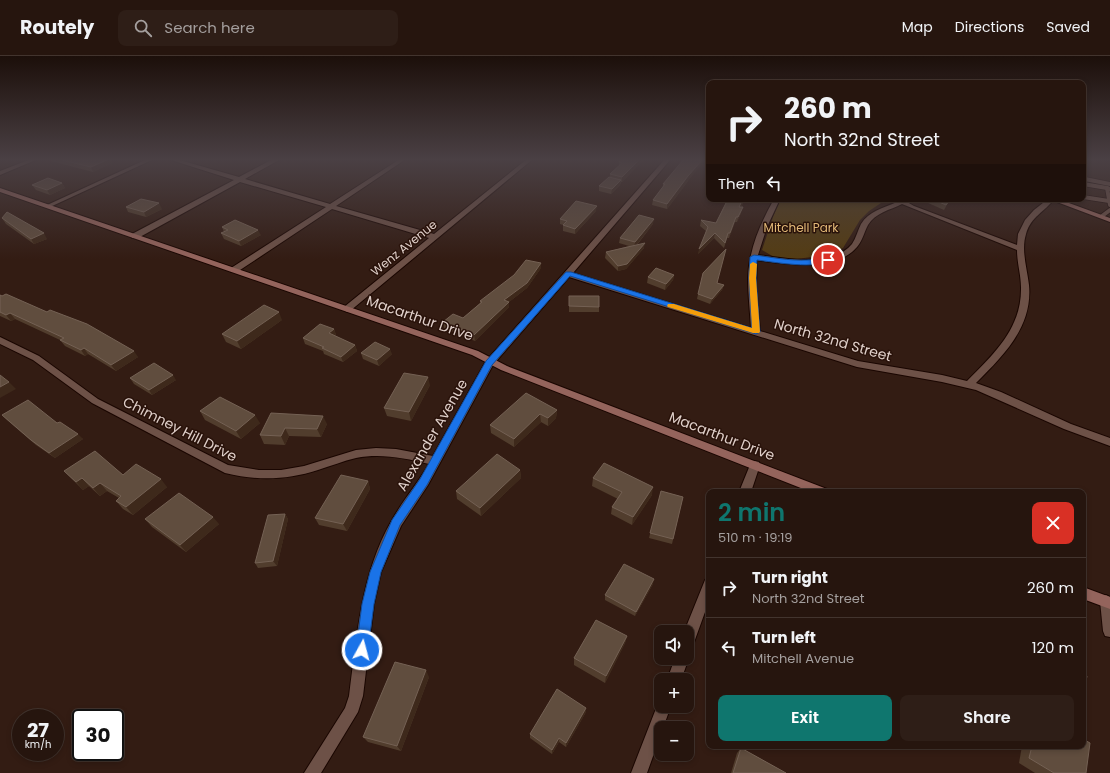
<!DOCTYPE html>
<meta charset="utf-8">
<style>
body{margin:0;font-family:Poppins,sans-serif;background:#2e1e17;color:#f1f3f6;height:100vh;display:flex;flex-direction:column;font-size:15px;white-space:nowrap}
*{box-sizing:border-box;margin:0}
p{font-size:13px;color:#a49f9e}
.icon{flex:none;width:22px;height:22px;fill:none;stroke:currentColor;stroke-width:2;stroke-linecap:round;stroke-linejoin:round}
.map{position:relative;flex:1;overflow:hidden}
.panel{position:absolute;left:706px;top:433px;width:380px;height:260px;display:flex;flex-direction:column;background:#26150e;border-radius:8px;box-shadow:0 2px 6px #0003,0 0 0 1px #42342e}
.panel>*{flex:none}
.banner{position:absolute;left:706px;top:24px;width:380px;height:122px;border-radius:8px;box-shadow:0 2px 6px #0003,0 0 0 1px #42342e;background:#26150e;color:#f1f3f6;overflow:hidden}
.controls{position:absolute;left:654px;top:569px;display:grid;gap:8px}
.controls a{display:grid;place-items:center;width:40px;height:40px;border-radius:8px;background:#26150e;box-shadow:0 2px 6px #0003,0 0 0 1px #42342e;font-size:20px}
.speed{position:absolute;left:12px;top:653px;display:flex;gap:8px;font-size:20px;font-weight:700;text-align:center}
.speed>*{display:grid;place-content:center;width:52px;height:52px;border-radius:50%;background:#26150e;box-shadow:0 2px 6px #0003,0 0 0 1px #42342e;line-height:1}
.speed small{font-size:10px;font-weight:400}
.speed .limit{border:2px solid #111;border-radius:6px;background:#fff;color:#111}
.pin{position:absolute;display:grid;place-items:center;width:34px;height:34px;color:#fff;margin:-17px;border:2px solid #fff;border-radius:50%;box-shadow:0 1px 4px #0007}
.me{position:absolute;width:44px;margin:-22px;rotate:7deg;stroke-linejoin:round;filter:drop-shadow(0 0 3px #0008)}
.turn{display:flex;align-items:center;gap:14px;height:84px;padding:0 12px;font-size:18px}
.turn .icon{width:52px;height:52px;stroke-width:2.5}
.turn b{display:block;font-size:28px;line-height:34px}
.then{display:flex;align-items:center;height:38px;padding:0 12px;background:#0003;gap:8px;font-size:15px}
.round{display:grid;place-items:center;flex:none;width:42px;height:42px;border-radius:8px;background:#2e1e17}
.head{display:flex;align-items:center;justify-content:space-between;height:68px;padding:0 12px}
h1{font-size:24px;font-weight:600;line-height:30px;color:#0f766e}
.primary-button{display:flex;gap:8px;margin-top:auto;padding:8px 12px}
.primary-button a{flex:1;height:46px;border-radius:8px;background:#0f766e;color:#fff;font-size:16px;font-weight:600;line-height:46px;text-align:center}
.primary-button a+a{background:#2e1e17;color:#f1f3f6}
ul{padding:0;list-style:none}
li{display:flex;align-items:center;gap:12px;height:60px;padding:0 12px;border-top:1px solid #42342e}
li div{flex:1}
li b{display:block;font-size:15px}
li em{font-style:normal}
header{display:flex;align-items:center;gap:24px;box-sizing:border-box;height:56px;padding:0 20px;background:#26150e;border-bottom:1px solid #42342e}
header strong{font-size:19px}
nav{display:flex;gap:22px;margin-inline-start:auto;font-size:14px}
.search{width:280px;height:36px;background:#2e1e17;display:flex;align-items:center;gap:10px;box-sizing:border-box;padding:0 14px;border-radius:8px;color:#a49f9e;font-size:15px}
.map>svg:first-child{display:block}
.green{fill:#543c13}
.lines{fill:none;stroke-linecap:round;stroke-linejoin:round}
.service-casing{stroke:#1a0601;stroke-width:5.5}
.minor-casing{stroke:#1a0601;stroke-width:2}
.secondary-casing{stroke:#1a0601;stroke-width:2}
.service{stroke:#6d5147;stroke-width:4}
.minor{fill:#6d5147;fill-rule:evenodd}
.secondary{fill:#94645c;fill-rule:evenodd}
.wall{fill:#513d2d}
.shaded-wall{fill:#3e291b}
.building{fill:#604d3e;stroke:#746154}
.route{fill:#1a73e8;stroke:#114b97}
.slow{fill:#f59e0b}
.labels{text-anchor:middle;stroke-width:3;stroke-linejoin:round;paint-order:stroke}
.far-park-label{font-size:12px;fill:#e1b877;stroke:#29120a}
.far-street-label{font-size:12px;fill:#e0d0ca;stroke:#29120a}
.street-label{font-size:14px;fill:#e0d0ca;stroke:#29120a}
</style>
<header>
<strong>Routely</strong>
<div class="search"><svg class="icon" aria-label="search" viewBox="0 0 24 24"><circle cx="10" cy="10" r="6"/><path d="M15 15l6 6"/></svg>Search here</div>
<nav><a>Map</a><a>Directions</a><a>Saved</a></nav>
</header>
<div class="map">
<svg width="1110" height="717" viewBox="0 0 1110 717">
<rect width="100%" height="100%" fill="#331c13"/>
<polygon class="green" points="781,143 884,143 884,145 869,155 860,164 843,192 829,199 796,203 774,201 762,194 773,161"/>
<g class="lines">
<g class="service-casing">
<g id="service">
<polyline points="1083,118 1085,123 1110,128"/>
<polyline points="1083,128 1107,132"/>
<polyline points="1110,133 1107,132 1110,149"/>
<polyline points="1083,141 1109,145"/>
<polyline points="1102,160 1110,154"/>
</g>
</g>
<g class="minor-casing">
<g id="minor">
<polygon points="31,103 38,103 0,119 0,115"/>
<polygon points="147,103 154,103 50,151 45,150"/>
<polygon points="168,103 176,103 239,121 273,103 280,103 279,104 245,123 330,148 400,103 406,103 336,150 434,178 527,103 533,103 350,255 347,256 343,253 344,251 429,182 332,153 237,216 231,216 231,212 326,151 240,126 138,182 132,182 132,178 234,124"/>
<path d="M665,103H671L573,217L751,272C750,255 748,239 748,222C749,193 760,168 774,143H780L767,171L758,199C785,203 832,212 852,188C856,182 858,174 861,168C869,155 883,152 897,146L894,143H902L914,150L1017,189L1018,178L1025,164L1034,154L1048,143H1054C1045,156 1031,160 1026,178C1021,194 1027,212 1029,229C1033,271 1003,300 976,327L1001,336L1071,368L1110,382V390L1064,373L976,334L942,326L857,311L569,221L493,309L428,429L401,470L381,516L374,548L363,640L358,656L321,717H304L345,652L349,640C357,580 361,517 392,464C403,444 418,427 429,408C405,402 380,397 356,402C343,405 331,410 318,414C287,424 257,425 225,417L92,347L33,304L0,288V281L39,300L98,343L228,409L259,414H281L304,410L356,394L376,392L396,393L433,400L486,305ZM902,148L1017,194C1017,207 1021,219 1021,231C1022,272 994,298 967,325L942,319L858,305L760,275L756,229L757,204C787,208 835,217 857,191C863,184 864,176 868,169C875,157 890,154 902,148Z"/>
<polygon points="755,405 759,406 760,409 751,436 739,436 750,409 751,406"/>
<polygon points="709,522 709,545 692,592 687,594 687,576 684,576 705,524"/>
<polygon points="1106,539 1110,541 1110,581 1105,580 1103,575 1100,545 1101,541"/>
<polygon points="687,598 689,602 681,624 667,624 675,602 687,602"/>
<polygon points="661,644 661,650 671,650 663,672 661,672 661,678 647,717 631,717 657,650 659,645"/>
</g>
</g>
<g class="secondary-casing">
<g id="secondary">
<polygon points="0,132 478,295 507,310 827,433 829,436 811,436 501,314 472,299 0,136"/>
<polygon points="1049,143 1058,143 1110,162 1110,166"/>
<polygon points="1083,531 1110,541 1110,553 1083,543"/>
</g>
</g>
<use href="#service" class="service"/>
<use href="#minor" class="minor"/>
<use href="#secondary" class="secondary"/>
</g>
<g class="wall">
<polygon points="50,103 110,103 112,107 93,116 51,105"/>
<polygon points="623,103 644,103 622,126 621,126 620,129 611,138 599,135 599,130 610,121 610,118 619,110 619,106"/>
<polygon points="688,125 667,153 652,149 653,144 663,132 663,128"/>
<polygon points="62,127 65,132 50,139 36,134 32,129"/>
<polygon points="728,143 745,143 741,151 741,157 737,166 735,166 729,182 727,182 724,192 714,182 698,198 706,175 700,170 701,164 716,167"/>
<polygon points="919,143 946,143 949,145 944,154"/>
<polygon points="126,151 162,153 146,161 128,156"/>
<polygon points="596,155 575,178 563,175 563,169 560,168 560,163"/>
<polygon points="2,162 47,183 34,188 6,168"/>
<polygon points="653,168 637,189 644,192 626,213 618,215 605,202 606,196 629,190 619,187 620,182"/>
<polygon points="222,171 261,179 241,190 224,183 221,177 224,176"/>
<polygon points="541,212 527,232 509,246 509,251 475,285 444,272 443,266 463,262 480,247 480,245"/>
<polygon points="674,219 673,224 665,234 647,227 648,221"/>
<polygon points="724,229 722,234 710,248 697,243 698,238"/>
<polygon points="0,239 138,301 116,315 88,298 85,300 65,290 60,284 15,263 11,265 0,260"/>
<polygon points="569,240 599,251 599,256 569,256"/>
<polygon points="282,264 241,293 226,286 222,278"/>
<polygon points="334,273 336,279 334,280 355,289 357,295 343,306 324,298 323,295 305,288 303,282"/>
<polygon points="361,297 392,298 379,310 363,303"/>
<polygon points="130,322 176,324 152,339 134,328"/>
<polygon points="430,329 411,365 387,360 384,352"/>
<polygon points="557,354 556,362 548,370 541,366 514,391 491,377 490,369"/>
<polygon points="200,355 260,367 241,383 205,364"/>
<polygon points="271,357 327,368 321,381 289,380 285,389 264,388 260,379"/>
<polygon points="2,359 57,367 83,383 55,402 36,389 7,364"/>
<polygon points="520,414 521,422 481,460 457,443 456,435"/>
<polygon points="64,415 123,419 167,431 133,459 123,453 116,445 119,442 107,435 100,440 89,430 83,434"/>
<polygon points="593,422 652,439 632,469 611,458 612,451 618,443 592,430"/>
<polygon points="368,425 370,433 347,475 319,469 315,462"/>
<polygon points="661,435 683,441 672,488 649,482"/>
<polygon points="285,458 288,463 277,510 258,512 255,507"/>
<polygon points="145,463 219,468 186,496 152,471"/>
<polygon points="653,528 635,560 605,544 605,539"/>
<polygon points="627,580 625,587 605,627 574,609 574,602"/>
<polygon points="429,621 401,695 368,686 363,681"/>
<polygon points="586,656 566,691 559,686 552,698 530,682 530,678"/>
<polygon points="1022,690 1083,690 1086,717 1035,717 1019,707"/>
<polygon points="741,692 786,717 731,717 737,697"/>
</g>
<g class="shaded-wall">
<polygon points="109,103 110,103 112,107 93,116 91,111"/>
<polygon points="640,103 644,103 622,126 622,121"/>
<polygon points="703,103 706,103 688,125 667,153 667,148 688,120"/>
<polygon points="621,124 620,129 611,138 612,133"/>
<polygon points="62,127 65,132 50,139 47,134"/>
<polygon points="743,143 745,143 738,156 739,151"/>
<polygon points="159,147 162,153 146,161 144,156"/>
<polygon points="597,150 596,155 575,178 575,173"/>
<polygon points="743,151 741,157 737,166 738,161"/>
<polygon points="736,161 735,166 729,182 730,177"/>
<polygon points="654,163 653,168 634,192 635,186"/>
<polygon points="258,174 261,179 241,190 239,185"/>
<polygon points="44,177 47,183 34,188 31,183"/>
<polygon points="715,177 714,182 698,198 699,193"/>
<polygon points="645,187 644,192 626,213 618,215 618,210"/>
<polygon points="541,207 541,212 527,232 509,246 509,251 475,285 474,279 504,244"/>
<polygon points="674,219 673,224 665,234 666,228"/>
<polygon points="724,229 722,234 710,248 712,243"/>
<polygon points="279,256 282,264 241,293 237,285"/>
<polygon points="10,257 15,263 11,265 6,259"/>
<polygon points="334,273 336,279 331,283 329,277"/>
<polygon points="355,289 357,295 343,306 341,301"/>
<polygon points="84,292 88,298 85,300 81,294"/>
<polygon points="390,293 392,298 379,310 377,304"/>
<polygon points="134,295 138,301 116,315 111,309"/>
<polygon points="173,319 176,324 152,339 149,334"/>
<polygon points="428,321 430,329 411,365 409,356"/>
<polygon points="9,326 16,333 0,342 0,331"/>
<polygon points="557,354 556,362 548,370 548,362"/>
<polygon points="540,358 541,366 514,391 514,383"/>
<polygon points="255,359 260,367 241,383 236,375"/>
<polygon points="323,360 327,368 321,381 317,373"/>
<polygon points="285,372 289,380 285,389 281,380"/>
<polygon points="78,378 83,383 55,402 49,397"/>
<polygon points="520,414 521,422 481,460 480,452"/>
<polygon points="82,422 89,430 83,434 76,426"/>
<polygon points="161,423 167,431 133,459 126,451"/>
<polygon points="368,425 370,433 347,475 343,468"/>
<polygon points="100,427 107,435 100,440 93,432"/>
<polygon points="653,431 652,439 632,469 633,461"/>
<polygon points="285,458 288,463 277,510 273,505"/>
<polygon points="213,461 219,468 186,496 180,489"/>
<polygon points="654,523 653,528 635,560 636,556"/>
<polygon points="627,580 625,587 605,627 606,620"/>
<polygon points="426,614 429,621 401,695 397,690"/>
<polygon points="586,652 586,656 566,691 566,687"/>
<polygon points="559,682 559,686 552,698 552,694"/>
</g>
<g class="building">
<polygon points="58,103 109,103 91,111"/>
<polygon points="623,103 640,103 622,121 610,118 622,107 619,106"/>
<polygon points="684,103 703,103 688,120 667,148 653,144 665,128 663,128"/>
<polygon points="609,121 621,124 612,133 599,130"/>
<polygon points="48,122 62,127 47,134 32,129"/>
<polygon points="141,143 159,147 144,156 126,151"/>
<polygon points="728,143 743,143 739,151 743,151 738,161 736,161 730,177 728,177 725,187 715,177 699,193 708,171 701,164 716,167"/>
<polygon points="932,143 946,143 949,145 946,149"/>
<polygon points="576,145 597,150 575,173 563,169 567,165 560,163"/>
<polygon points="7,156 44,177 31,183 2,162"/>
<polygon points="639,159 654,163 635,186 620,182"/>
<polygon points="235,164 258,174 239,185 221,177 228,174 222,171"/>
<polygon points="645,187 627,208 618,210 606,196"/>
<polygon points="726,193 717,227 724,229 712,243 698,238 703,217"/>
<polygon points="526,204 541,207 527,227 504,244 509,246 474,279 443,266 453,258 463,262 482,246 480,245 514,219"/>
<polygon points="656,212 674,219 666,228 648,221"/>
<polygon points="6,238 47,256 50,254 87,268 134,295 111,309 84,292 81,294 60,284 64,282 10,257 6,259 0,256 0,239 2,240"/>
<polygon points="569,240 599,240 599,251 569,250"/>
<polygon points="264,249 279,256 237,285 222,278"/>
<polygon points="320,268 334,273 329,277 355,289 341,301 322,292 324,291 303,282"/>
<polygon points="375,286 390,293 377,304 361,297"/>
<polygon points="154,307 173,319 149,334 130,322"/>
<polygon points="404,317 428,321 409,356 384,352"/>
<polygon points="0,319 9,326 0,331"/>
<polygon points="526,337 557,354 548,362 540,358 514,383 490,369"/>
<polygon points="220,341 255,359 236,375 200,355"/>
<polygon points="28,344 57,367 60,366 78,378 49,397 31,384 2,359"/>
<polygon points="271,357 323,360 317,373 285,372 281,380 260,379"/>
<polygon points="95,395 123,419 136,408 161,423 126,451 116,445 121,440 100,427 93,432 82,422 76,426 64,415"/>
<polygon points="497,398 520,414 480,452 456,435"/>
<polygon points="604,407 653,431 633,461 612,451 622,436 593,422"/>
<polygon points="341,419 368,425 343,468 315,462"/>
<polygon points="661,435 683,441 673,483 650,477"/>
<polygon points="179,437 213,461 180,489 145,463"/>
<polygon points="285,458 273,505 255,507 268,459"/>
<polygon points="624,508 654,523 636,556 605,539"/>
<polygon points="596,564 627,580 606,620 574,602"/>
<polygon points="395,606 426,614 397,690 363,681"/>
<polygon points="1083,617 1087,620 1083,640"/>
<polygon points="557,633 586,652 566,687 559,682 552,694 530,678"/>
<polygon points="1083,683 1090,687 1086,717 1054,717 1029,702 1032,690 1083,690"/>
<polygon points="741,692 786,717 733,717"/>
</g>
<linearGradient id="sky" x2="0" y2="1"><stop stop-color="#1c0f0a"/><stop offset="0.51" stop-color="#4a4044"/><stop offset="1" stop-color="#4a4044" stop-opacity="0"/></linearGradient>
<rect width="1110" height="203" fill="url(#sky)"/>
<path class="route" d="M754,199C771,201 789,205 807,204C814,204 825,199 831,204C818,214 773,206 757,204L756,222L760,276L756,278L570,220L492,309L427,429L400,469L381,516L374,548L368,594L366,598L362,600L358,598L356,594L362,548L370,516L392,464L420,423L486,305L566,216H571L752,272L749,222L750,201Z"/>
<polygon class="slow" points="753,206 757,208 756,222 760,276 759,277 753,277 668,251 667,250 668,248 674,248 752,272 749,222 750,208"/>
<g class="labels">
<g class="far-park-label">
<text x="801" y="176">Mitchell Park</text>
</g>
<g class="far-street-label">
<text transform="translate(404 192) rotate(-39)" y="4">Wenz Avenue</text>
</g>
<g class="street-label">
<text transform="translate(420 262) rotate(19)" y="5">Macarthur Drive</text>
<text transform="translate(833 284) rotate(16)" y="5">North 32nd Street</text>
<text transform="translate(180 373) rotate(27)" y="5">Chimney Hill Drive</text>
<text transform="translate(432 379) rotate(-60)" y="5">Alexander Avenue</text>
<text transform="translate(722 380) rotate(21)" y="5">Macarthur Drive</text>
</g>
</g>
</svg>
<div class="controls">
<a><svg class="icon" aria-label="sound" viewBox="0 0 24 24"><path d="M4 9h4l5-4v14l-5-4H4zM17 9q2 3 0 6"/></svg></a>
<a>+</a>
<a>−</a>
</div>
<div class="speed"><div>27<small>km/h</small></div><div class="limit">30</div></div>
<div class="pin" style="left:828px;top:204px;background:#d93025"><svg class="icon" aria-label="arrive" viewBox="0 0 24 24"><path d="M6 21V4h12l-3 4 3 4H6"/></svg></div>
<svg class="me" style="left:362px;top:594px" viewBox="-20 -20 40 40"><circle r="17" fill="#1a73e8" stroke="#fff" stroke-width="3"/><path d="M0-11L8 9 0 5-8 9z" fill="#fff"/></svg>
<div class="banner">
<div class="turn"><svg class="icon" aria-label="right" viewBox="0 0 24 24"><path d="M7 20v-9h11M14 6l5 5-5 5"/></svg><div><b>260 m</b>North 32nd Street</div></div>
<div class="then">Then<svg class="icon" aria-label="left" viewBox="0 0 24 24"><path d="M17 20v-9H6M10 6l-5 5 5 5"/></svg></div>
</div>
<section class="panel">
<div class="head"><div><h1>2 min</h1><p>510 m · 19:19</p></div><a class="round" style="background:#d93025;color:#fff"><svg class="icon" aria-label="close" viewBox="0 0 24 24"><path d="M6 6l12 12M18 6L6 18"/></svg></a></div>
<ul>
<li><svg class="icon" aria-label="right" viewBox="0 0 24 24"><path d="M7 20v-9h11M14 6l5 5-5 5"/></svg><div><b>Turn right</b><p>North 32nd Street</p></div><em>260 m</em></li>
<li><svg class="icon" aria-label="left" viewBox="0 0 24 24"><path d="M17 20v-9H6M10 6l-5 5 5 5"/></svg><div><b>Turn left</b><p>Mitchell Avenue</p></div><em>120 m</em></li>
</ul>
<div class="primary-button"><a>Exit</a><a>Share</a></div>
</section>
</div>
